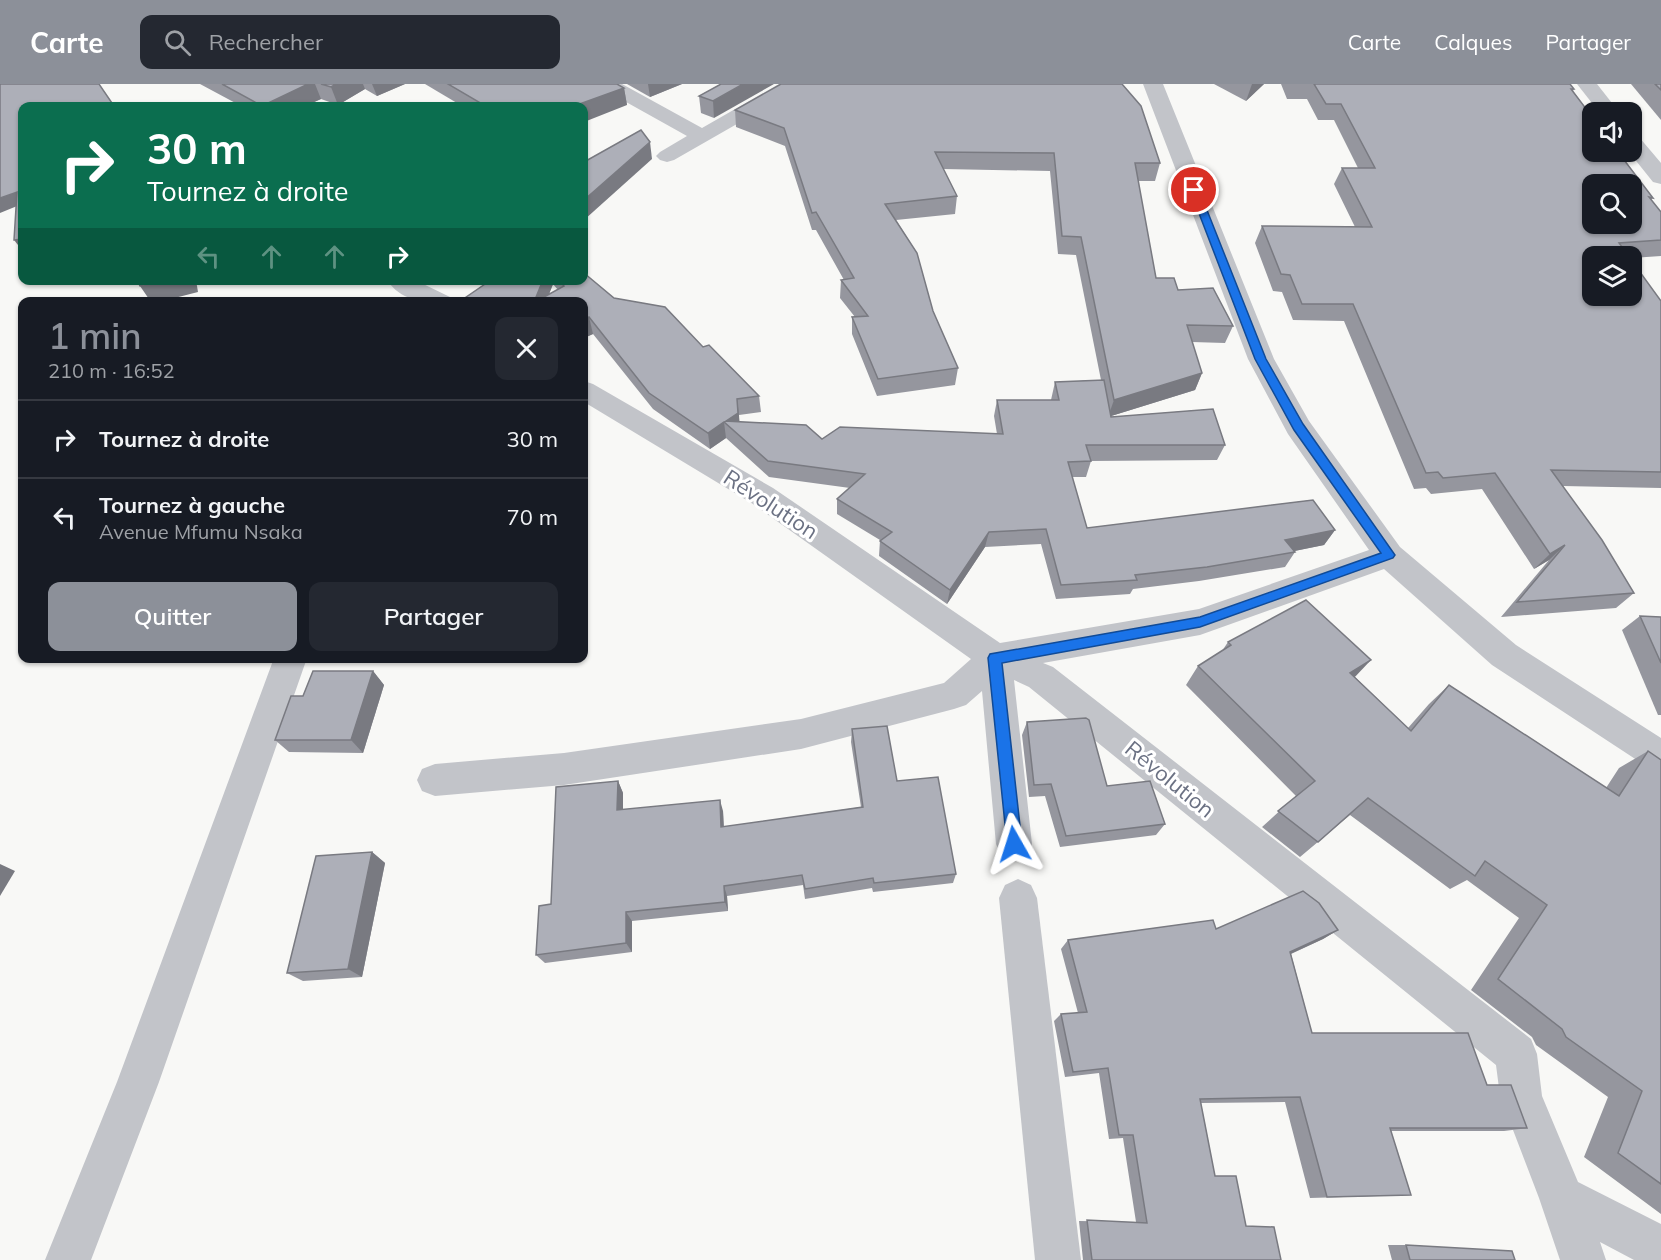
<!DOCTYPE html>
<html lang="fr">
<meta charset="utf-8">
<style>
body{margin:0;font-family:Mulish,sans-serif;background:#242831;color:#f1f3f6;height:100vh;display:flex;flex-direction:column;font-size:22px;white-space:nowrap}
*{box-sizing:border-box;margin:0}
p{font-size:20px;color:#9ea1a6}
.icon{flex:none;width:33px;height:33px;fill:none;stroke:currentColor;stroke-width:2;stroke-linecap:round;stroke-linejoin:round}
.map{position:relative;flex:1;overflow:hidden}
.drawer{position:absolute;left:18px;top:213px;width:570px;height:366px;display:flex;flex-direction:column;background:#171b24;border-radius:12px;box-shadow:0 2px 4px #0004}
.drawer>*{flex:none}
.hud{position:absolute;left:18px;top:18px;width:570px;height:183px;border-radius:12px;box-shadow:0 2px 4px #0004;background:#0b6e4f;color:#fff;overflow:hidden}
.fabs{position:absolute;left:1582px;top:18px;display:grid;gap:12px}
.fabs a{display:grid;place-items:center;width:60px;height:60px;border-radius:12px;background:#171b24;box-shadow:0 2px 4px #0004;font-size:30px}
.pin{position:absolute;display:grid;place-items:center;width:51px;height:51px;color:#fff;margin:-26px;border:3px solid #fff;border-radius:50%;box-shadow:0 2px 6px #0007}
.me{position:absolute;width:66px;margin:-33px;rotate:354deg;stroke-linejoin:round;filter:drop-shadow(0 0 4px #0008)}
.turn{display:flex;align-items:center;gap:21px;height:126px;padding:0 30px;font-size:27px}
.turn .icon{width:78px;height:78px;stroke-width:2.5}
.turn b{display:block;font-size:42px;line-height:51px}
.lanes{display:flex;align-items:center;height:57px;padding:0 30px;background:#0003;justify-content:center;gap:30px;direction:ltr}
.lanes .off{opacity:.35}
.round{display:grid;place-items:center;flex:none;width:63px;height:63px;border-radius:12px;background:#242831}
.headline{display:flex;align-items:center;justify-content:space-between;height:102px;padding:0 30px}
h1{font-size:36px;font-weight:600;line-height:45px;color:#8c9099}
.primary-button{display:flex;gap:12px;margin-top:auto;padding:12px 30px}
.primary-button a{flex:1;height:69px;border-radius:12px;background:#8c9099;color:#fff;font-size:24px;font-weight:600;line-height:69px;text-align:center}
.primary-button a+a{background:#242831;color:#f1f3f6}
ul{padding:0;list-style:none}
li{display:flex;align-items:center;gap:18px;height:78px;padding:0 30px;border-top:2px solid #363941}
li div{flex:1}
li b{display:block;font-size:22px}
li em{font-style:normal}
header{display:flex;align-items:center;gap:36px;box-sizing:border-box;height:84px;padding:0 30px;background:#8c9099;color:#fff}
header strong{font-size:28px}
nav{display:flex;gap:33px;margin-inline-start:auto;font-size:21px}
.search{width:420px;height:54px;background:#242831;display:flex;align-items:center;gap:15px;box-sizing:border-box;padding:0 21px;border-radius:12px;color:#9ea1a6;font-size:22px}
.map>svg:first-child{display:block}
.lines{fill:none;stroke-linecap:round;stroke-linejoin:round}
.minor{fill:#c2c4c9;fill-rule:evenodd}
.tertiary{fill:#c2c4c9;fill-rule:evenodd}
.wall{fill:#95969e;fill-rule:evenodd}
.shaded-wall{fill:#797a81}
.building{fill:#adafb8;stroke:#797a81;stroke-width:1.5;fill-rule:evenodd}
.route{fill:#1a73e8;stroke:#114b97;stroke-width:1.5}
.labels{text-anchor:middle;stroke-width:6;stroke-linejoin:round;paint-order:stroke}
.street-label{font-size:22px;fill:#6b7183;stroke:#fff}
</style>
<header>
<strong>Carte</strong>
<div class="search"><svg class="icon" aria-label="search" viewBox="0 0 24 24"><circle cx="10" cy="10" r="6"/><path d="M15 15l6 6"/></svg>Rechercher</div>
<nav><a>Carte</a><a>Calques</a><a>Partager</a></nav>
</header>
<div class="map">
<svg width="1661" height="1176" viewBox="0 0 1661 1176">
<rect width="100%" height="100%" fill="#f8f8f6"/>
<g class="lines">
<g class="minor">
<polygon points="598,0 622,0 702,44 779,0 803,0 800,4 674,76 667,78 660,76 656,72 660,68 687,52 601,4"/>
<polygon points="1143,0 1163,0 1274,275 1309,337 1400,463 1516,561 1661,654 1661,689 1649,684 1492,581 1384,485 1200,551 1043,579 1053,583 1531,955 1537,970 1542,1012 1578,1098 1661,1140 1661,1176 1634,1176 1600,1158 1606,1176 1560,1176 1539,1114 1500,1012 1496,981 1029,603 1014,596 1032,760 1027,772 1014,778 1001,772 996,760 982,607 966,621 954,625 801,665 564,701 435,712 422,707 417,696 422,685 435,680 564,669 801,635 944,599 971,575 753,420 584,318 584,297 593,300 773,404 1000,559 1199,525 1369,466 1288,350 1248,275"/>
<path d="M387,196H415L450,213L453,218C428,218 403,220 387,196Z"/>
<polygon points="274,574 307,574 159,998 91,1176 45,1176 117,998"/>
<polygon points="1018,795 1031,801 1037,814 1081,1176 1035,1176 999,814 1005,801"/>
</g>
<g class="tertiary">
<polygon points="1577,0 1597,0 1619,28 1599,28"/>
<polygon points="1632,51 1639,53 1661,79 1661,100 1653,98 1629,68 1632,68"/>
</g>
</g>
<g class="wall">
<polygon points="200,0 405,0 377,12 365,5 338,21 321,15 305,22 241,22"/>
<polygon points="425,0 617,0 624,4 627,21 584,22 462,22"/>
<polygon points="627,0 682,0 650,13"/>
<polygon points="721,0 714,34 701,29 699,12"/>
<path d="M781,0H1122L1141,22L1160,79L1155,97H1138L1156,194H1174L1178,206L1213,204L1233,242L1225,259L1192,258L1202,289L1195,306L1111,332V333L1213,325L1225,361L1217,376L1091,377L1086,393H1072L1087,444L1313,416L1335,446L1324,461L1294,467L1295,468L1285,483L1199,497L1133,505L1130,510L1056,515L1041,460L985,463L947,520L879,472L880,456L837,430V415L850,404L769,393L726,354L710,365L653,325L593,250L584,254V218H459L491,196H584V189L614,214L665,223L703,263L709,261L759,312L761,328L739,331V338L806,341L822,355L840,343L997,350L994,332L997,316H1051L1055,298L1101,296L1076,171L1058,170L1050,87L943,85L957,112L955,130L896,136L917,169L933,227L958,284L955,301L877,312L852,250V233H855L840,214L841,196H844L816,146H812L785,62L736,43L735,26ZM553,200L558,206L549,210Z"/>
<polygon points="1214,0 1264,0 1246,17"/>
<polygon points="1281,0 1570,0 1574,5 1573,7 1653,114 1651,116 1661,128 1661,172 1632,174 1632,172 1593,172 1661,217 1661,404 1563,402 1634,509 1616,524 1501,533 1549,476 1534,485 1482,405 1431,410 1426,404 1414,405 1344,237 1293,236 1282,208 1273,207 1255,159 1262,142 1355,143 1334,100 1342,84 1358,84 1334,36 1318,36 1307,15 1287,15"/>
<polygon points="1631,0 1661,0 1661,36"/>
<polygon points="1640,532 1661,533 1661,631 1658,631 1622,546"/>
<polygon points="1228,558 1355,593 1408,644 1429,620 1449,601 1606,704 1619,684 1648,667 1661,676 1661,1130 1584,1073 1608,1013 1536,961 1532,953 1471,906 1519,834 1467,796 1450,805 1350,731 1300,773 1262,743 1296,712 1186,601 1198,582 1222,567"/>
<polygon points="373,587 384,601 363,669 289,668 275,656 303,612"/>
<polygon points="1027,638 1107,702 1165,740 1156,751 1060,763 1045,712 1029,713 1022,651"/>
<polygon points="852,645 897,697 956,790 953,799 873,808 872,804 805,815 803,801 727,812 728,827 632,837 632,868 545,879 536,871 551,820 618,697 623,709 623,725 723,727 724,743 861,723 851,658"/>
<polygon points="372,768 385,779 362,893 303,897 287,889"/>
<polygon points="1216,845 1338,846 1323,855 1291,870 1312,949 1487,1001 1527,1044 1504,1047 1391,1047 1411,1111 1310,1114 1285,1018 1201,1019 1215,1092 1246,1142 1281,1176 1083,1176 1079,1137 1136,1138 1123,1054 1109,1055 1099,989 1065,993 1054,937 1061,930 1078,929 1061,865 1068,856"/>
<polygon points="1388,1161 1406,1161 1515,1176 1392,1176"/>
</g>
<g class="shaded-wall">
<polygon points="308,0 315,0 321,15 305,22 262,22"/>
<polygon points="336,0 363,0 365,5 338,21 331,3"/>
<polygon points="372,0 405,0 377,12"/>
<polygon points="648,0 682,0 650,13"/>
<polygon points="743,0 774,0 714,34 713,17"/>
<polygon points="1252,0 1264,0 1246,17"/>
<polygon points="624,4 627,21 584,38 584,22 574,22"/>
<polygon points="650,58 652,75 584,136 584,116"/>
<polygon points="17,108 22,120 0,129 0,114"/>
<polygon points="22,155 22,166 14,156"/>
<polygon points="164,196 196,196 198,208 159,218 151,218 140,202"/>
<polygon points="543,196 552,196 553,200 546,218 534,218"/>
<polygon points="589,233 593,250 584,254 584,236"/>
<polygon points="1202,289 1195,306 1108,333 1114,316"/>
<polygon points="737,315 739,331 740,345 726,337"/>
<polygon points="724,338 726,354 710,365 708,349"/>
<polygon points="1335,446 1324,461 1275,471 1285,456"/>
<polygon points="989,448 985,463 947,520 950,506"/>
<polygon points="1565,461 1549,476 1534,485 1550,470"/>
<polygon points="1371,576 1353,595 1350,589"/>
<polygon points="373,587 384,601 363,669 351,656"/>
<polygon points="618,697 623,709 623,737 617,726"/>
<polygon points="720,716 723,727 724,754 721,743"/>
<polygon points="372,768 385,779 362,893 348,885"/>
<polygon points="0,780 15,787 0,812"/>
<polygon points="724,802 727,812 728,827 725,818"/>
<polygon points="626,828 632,837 632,868 626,859"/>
<polygon points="1338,846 1323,855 1277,876 1290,868"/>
</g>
<g class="building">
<polygon points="0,0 99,0 114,22 22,22 22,155 14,156 17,108 0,114"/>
<polygon points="222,0 308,0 262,22"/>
<polygon points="321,0 336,0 331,3"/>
<polygon points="448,0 617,0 624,4 574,22 481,22 484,21"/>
<polygon points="721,0 743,0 713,17 699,12"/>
<polygon points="781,0 1122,0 1141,22 1160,79 1135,79 1156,194 1174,194 1178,206 1213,204 1233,242 1187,241 1202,289 1114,316 1081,153 1062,152 1054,69 935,68 957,112 885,120 917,169 933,227 958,284 878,295 852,233 868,232 841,196 854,194 816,128 812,129 784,44 735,26"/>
<path d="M1314,0H1570L1574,5H1571L1593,34V68H1618L1653,114L1649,113L1661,128V156L1619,159L1629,172H1593V212H1632V177L1661,217V388L1551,386L1602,456L1634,509L1517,518L1565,461L1550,470L1495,389L1443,394L1438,388L1426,389L1353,220H1302L1290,191L1281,190L1262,142L1372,143L1342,84H1375L1341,20H1326ZM1593,100H1632V140H1593Z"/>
<polygon points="1655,0 1661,0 1661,6"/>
<polygon points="641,46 650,58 584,116 584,78"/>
<polygon points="584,189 614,214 665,223 703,263 709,261 759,312 737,315 738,329 726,337 806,341 822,355 840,343 1003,350 997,316 1059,316 1055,298 1104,296 1111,333 1213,325 1225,361 1086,361 1091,377 1068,378 1087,444 1313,416 1335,446 1285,456 1295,468 1207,483 1135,491 1137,496 1061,501 1046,445 989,448 950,506 880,457 892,448 837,415 865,390 768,377 724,338 708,349 649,309 589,233 584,236 584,218 535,218 564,202 559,196 584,196"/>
<polygon points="137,196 164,196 140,202"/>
<polygon points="491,196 543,196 534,218 459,218"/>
<polygon points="1306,516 1371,576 1350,589 1411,647 1449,601 1619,712 1648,667 1661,676 1661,1100 1618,1069 1642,1007 1566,953 1562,945 1498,895 1547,821 1485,777 1475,792 1368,714 1318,758 1278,727 1315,697 1198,582 1231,561 1228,558"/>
<polygon points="1640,532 1661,533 1661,579"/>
<polygon points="313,587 373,587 351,656 275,656 291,612 303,612"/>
<polygon points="1086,634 1089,636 1107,702 1150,697 1165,740 1066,752 1051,700 1034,701 1027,638"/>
<polygon points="887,642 897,697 938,693 956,790 874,799 873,794 805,805 802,791 724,802 725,818 626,828 626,859 536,871 539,822 551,820 556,703 618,697 617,726 720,716 721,743 863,723 852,645"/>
<polygon points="372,768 348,885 287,889 316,772"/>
<polygon points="1303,807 1319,819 1338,846 1290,868 1312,949 1468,949 1487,1001 1511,1001 1527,1044 1390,1044 1411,1111 1327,1113 1300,1013 1200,1015 1215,1092 1236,1092 1246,1142 1274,1143 1281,1176 1092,1176 1087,1136 1147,1139 1133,1051 1119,1051 1108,984 1073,988 1061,930 1087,928 1068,856 1213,836 1216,845"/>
<polygon points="1406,1161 1512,1167 1515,1176 1410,1176"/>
</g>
<polygon class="route" points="1194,103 1199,106 1266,275 1303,340 1395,471 1393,474 1200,543 1002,579 1022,760 1020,765 1014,767 1009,765 1007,760 988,574 990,570 1200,533 1381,469 1294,346 1255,275 1190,106"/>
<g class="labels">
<g class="street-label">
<text transform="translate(771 420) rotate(33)" y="8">Révolution</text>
<text transform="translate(1170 695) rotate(39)" y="8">Révolution</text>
</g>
</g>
</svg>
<div class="fabs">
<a><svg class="icon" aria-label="sound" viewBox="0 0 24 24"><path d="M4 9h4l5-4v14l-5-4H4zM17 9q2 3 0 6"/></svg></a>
<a><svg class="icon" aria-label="search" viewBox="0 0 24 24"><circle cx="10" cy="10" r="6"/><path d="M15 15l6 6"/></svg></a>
<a><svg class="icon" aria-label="layers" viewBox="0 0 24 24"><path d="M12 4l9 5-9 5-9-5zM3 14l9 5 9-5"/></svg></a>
</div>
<div class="pin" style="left:1194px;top:106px;background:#d93025"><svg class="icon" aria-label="arrive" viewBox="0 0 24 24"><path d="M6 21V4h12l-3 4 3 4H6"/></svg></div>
<svg class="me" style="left:1014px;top:760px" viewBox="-20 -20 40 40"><path d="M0-17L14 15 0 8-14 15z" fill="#1a73e8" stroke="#fff" stroke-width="4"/></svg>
<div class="hud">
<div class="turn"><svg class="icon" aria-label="right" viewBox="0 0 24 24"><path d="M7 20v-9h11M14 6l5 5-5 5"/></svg><div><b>30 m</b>Tournez à droite</div></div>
<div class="lanes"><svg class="icon off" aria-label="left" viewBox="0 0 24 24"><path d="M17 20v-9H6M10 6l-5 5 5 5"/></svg><svg class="icon off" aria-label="ahead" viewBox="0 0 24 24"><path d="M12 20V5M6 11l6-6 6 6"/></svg><svg class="icon off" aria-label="ahead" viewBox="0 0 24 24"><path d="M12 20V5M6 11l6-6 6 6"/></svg><svg class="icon" aria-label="right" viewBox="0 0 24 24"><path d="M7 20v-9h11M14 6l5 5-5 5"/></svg></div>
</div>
<section class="drawer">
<div class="headline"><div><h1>1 min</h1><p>210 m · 16:52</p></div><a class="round"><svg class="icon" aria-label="close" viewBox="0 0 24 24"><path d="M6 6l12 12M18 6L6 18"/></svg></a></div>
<ul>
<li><svg class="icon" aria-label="right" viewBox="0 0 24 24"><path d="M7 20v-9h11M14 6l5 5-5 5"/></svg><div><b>Tournez à droite</b></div><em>30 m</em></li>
<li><svg class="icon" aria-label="left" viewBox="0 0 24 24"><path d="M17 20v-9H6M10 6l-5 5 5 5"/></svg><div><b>Tournez à gauche</b><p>Avenue Mfumu Nsaka</p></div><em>70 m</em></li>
</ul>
<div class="primary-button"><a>Quitter</a><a>Partager</a></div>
</section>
</div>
